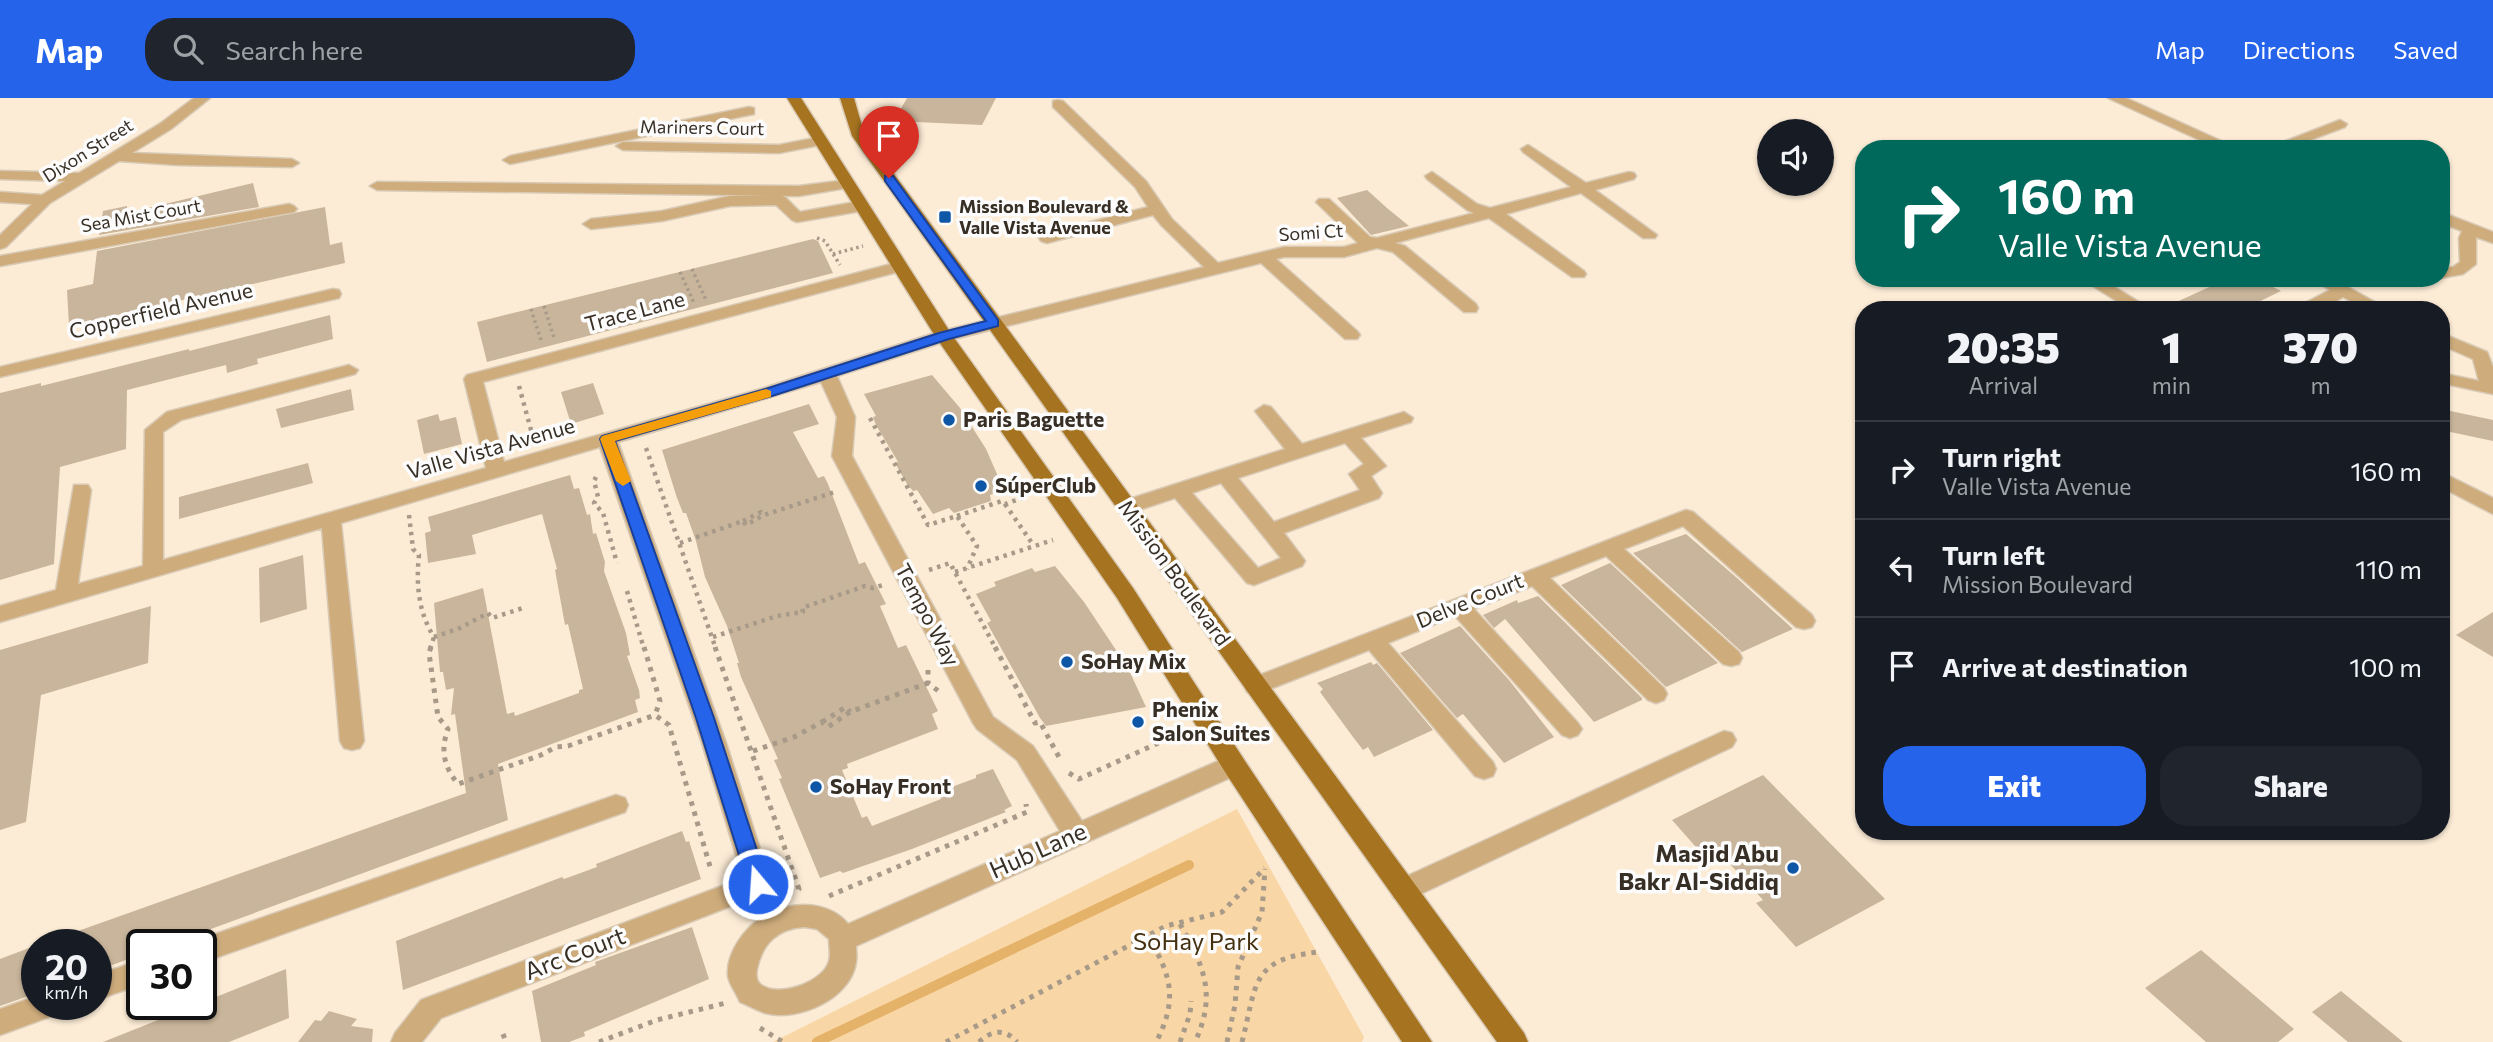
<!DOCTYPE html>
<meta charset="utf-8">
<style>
body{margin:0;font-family:Commissioner,sans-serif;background:#20242c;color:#f1f3f6;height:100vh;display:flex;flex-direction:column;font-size:26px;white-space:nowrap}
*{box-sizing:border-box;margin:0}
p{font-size:23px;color:#9ea1a6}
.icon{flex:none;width:38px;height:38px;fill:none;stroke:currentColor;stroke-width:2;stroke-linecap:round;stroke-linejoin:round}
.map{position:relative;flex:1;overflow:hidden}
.sheet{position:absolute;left:1855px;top:203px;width:595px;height:539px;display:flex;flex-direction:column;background:#171b24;border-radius:28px;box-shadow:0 2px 5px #0004}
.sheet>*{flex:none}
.guide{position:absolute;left:1855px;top:42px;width:595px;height:147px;border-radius:28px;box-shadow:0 2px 5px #0004;background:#00695c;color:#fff;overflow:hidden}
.tools{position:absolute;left:1757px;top:21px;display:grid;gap:14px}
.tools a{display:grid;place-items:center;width:77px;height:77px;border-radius:50%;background:#171b24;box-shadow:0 2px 5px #0004;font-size:35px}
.speed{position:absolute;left:21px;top:831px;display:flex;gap:14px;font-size:35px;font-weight:700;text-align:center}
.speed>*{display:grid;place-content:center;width:91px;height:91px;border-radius:50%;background:#171b24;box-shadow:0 2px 5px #0004;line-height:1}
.speed small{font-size:18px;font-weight:400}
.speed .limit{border:4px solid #111;border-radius:10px;background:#fff;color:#111}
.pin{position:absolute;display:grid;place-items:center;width:60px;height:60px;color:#fff;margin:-72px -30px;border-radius:50% 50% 50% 0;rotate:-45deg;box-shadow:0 0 7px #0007}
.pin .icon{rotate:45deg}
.me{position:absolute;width:77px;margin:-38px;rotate:342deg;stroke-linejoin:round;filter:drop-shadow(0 0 5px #0008)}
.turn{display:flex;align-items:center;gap:24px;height:147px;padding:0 28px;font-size:32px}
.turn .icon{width:91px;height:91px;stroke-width:2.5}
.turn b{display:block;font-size:49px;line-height:60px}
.eta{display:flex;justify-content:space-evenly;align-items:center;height:119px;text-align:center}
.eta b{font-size:42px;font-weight:800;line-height:49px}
.action{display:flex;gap:14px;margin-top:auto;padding:14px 28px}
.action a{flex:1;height:80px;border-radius:28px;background:#2563eb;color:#fff;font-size:28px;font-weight:800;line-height:80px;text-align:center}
.action a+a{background:#20242c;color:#f1f3f6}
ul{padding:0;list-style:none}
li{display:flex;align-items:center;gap:21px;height:98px;padding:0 28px;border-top:2px solid #363941}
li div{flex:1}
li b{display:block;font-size:26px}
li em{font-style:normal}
header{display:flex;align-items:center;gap:42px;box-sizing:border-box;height:98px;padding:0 35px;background:#2563eb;color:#fff}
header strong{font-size:33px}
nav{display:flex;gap:38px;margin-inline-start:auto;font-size:24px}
.search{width:490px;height:63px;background:#20242c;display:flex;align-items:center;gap:18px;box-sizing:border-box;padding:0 24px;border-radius:28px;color:#9ea1a6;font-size:26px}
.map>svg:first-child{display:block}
.green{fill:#f9d6a5}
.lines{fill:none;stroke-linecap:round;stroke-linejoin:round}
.stream{stroke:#e4b269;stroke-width:10}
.building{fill:#c9b59b}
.minor-casing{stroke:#d9cab6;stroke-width:3}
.major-casing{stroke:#d9cab6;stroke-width:3}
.path-far2{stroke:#a79a89;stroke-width:3.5;stroke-dasharray:2.5 3.5;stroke-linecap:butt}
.path-far1{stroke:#a79a89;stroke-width:4.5;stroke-dasharray:3.5 5;stroke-linecap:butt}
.path{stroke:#a79a89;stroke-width:5;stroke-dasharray:4.5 6;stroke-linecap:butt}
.minor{fill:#ceac7c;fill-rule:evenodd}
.major{fill:#a67420;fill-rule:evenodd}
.route{fill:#2563eb;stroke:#184099;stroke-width:2}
.slow{fill:#f59e0b}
.poi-dot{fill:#0e56a6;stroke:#fcfcfc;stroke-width:2.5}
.labels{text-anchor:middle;stroke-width:7;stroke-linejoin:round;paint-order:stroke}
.far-street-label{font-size:18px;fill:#372f25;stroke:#fcfcfc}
.far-poi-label{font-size:18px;font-weight:bold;fill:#372f25;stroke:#fcfcfc;text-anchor:start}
.street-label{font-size:21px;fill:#372f25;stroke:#fcfcfc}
.poi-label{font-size:21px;font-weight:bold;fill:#372f25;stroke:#fcfcfc;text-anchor:start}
.near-street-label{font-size:24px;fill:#372f25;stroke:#fcfcfc}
.near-poi-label{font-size:24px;font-weight:bold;fill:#372f25;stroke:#fcfcfc;text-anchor:end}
.near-park-label{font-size:24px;fill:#442f0f;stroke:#fcfcfc}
</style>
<header>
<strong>Map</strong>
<div class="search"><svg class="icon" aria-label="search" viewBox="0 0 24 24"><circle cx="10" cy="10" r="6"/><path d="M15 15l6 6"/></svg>Search here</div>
<nav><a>Map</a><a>Directions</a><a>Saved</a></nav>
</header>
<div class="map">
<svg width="2493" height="944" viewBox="0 0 2493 944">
<rect width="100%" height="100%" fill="#fcecd6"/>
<polygon class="green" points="1237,711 1364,939 1362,944 773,944"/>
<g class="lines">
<polyline class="stream" points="817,944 1189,767"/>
</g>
<g class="building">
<polygon points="907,0 996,0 982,27 894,23"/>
<polygon points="253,85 259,109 99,137 103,113 127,108 127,115"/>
<polygon points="1367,92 1387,110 1409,128 1371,137 1337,100"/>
<polygon points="325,109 330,147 342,144 345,165 69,228 67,192 93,186 97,153"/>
<polygon points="813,141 818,143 833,175 487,264 477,224"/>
<polygon points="2229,180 2255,180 2281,193 2242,212 2159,212"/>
<polygon points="330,217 333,241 257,261 258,266 227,275 226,267 127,292 126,351 60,369 54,466 0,482 0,295 41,285 41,288 189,251 189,253"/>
<polygon points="932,277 960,310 986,351 1004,392 990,397 991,403 954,415 949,410 933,416 917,392 913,393 907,386 895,365 898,364 894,357 876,327 873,319 876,318 864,296"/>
<polygon points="593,285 604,316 571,326 561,294"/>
<polygon points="351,291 354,312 281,330 276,311"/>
<polygon points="809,306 819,326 793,334 818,380 824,378 828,386 859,466 865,464 886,506 880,508 898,550 906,547 938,613 932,616 938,631 847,666 848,670 842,672 862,720 867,718 872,728 941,701 938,694 976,680 976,677 993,671 1012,708 1004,712 1006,714 912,751 843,775 840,773 820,780 779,681 782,680 774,662 778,661 741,579 737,565 739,565 727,528 705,479 696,443 686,415 683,415 677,400 662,352"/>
<polygon points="2441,311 2493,322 2493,343 2441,332"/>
<polygon points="438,316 440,323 456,319 462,346 424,356 417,322"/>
<polygon points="308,365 313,385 179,421 179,399"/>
<polygon points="570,377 574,391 579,390 587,417 590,416 593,436 596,435 605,464 604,473 626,535 630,557 627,558 639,592 640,600 635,602 638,614 498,666 508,722 167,847 142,847 142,856 96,873 96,847 47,847 47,844 466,695 455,616 451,617 454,590 446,592 443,574 440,574 434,505 483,490 507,616 514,614 515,618 579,595 579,592 583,591 568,526 565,527 555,472 557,471 542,416 472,437 476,456 428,465 425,435 431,433 428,419"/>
<polygon points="1686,436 1737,480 1793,531 1742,554 1633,455"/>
<polygon points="303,457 307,511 260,525 259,470"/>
<polygon points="1610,465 1718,565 1666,589 1561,487"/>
<polygon points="1055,468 1084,504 1128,570 1146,609 1046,628 1040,620 987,525 991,523 976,496 996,488 994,484 1032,470 1035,474"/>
<polygon points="1538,498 1642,600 1642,602 1594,624 1505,521 1494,530 1483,517 1517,502 1518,505"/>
<polygon points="151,508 148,565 41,597 26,724 0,732 0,552"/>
<polygon points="2493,514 2493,559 2456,537"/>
<polygon points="1460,528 1509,582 1554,639 1504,665 1463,616 1457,620 1400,555"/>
<polygon points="1371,564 1373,567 1377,565 1433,632 1374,659 1368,649 1363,652 1353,639 1320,594 1323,591 1317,585"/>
<polygon points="1763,677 1885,801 1796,849 1756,805 1763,802 1716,751 1703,757 1672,722"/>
<polygon points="682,733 686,744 689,743 701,781 403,892 396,843 562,779 564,781 597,769 596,766"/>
<polygon points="692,829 709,881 584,934 585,938 569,944 541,944 532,893 596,867 595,864"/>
<polygon points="37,847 37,895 0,908 0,861"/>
<polygon points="2201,852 2294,931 2278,944 2206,944 2145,890"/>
<polygon points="286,871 289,920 229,944 103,944"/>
<polygon points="2341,893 2403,944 2348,944 2312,914"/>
<polygon points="329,913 357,921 351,928 373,931 372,944 298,944 315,922 321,923"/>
</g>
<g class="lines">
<g class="minor-casing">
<g id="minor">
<polygon points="194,0 210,0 171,31 132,55 292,61 299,65 292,69 178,67 119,63 50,105 6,149 0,151 0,137 32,106 0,104 0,94 42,97 65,83 0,81 0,73 79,75 161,25"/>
<polygon points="2108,0 2126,0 2239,51 2219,51"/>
<path d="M1058,2L1063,3L1146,83L1172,121L1218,165L1284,149H1344L1358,145L1319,107L1316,104L1319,101H1329L1370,139L1377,140L1474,115L1467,112L1427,81L1425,78L1432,74L1477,106L1490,110L1571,89L1523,54L1521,51L1528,47L1586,85L1629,74L1634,75L1636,78L1634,81L1595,92L1657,137L1655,140H1643L1581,95L1506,116L1584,173L1586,176L1584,179H1572L1489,120L1395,145L1405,148L1476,206L1478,210L1476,214H1464L1393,154L1377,150L1344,159H1284L1276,161L1357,233L1360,237L1357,241H1345L1261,165L950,242L837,278L855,319L852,358L993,619L1033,648L1082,723L1225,660L1234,657L1243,660L1246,667L1243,674L856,848C856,853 857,859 856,864C851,901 798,924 765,915C756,912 748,907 740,904C737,896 729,886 728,878C726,855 745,829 764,818L752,800L441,920L422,944H391L395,935L421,902L743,780L702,645L600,349L341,425L364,643L360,650L352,652L344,650L340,643L322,430L0,524V508L56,492L74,387H88L91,392L78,486L143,468L145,332L167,314L349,267L358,272L355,276L181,322L163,334V462L486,370L464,281L467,277L899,164L907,169L905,172L483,284L504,364L761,291L938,234L1204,169L1161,127L1153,117L1047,145L1041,143L1039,140L1041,137L1148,109L1135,89L1053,9V3ZM821,284L837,319L832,358L973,625L977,631L1017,662L1060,733L848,826C834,808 808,804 787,809L770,782L726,645L618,344ZM805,829L817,831L829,841C829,848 831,857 829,863C824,884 777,901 760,886C756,882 756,876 757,871C762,846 778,830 805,829Z"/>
<polygon points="749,9 754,10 754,16 510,66 503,62 510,58"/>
<polygon points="2340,22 2347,26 2345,29 2286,51 2265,51"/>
<polygon points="820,39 825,40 825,46 779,55 623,52 616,48 623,44 779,47"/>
<polygon points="847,82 854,86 852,89 799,98 377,92 370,88 377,84 799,88"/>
<polygon points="780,97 785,99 800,114 861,103 869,108 861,113 797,124 792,122 776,107 730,108 662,123 591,131 583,126 591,121 662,113 730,98"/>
<polygon points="289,106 294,108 297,111 294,114 0,168 0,158"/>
<polygon points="2441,114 2493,134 2493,145 2476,139 2476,166 2463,176 2441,180 2441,170 2453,169 2460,164 2459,140 2462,133 2441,125"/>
<polygon points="2080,180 2100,180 2152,212 2131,212"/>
<polygon points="2311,180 2332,180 2389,212 2368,212 2343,199 2321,212 2304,212 2307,204 2330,192"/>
<polygon points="333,191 339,192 341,196 339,200 0,279 0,269"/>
<polygon points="2441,235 2487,254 2493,269 2493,296 2441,285 2441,275 2479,283 2473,261 2441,247"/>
<path d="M1264,307L1271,309L1302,346L1404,314L1413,320L1411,324L1361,340L1386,368L1371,378L1382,395L1379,400L1284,435L1305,463L1302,468L1254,487L1247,485L1175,400L1127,416L1120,414L1117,409L1120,404L1285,351L1255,313ZM1345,345L1364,366L1349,376L1360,392L1274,424L1238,380ZM1221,385L1281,460L1258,470L1192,395Z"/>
<polygon points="2441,374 2493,400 2493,416 2441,389"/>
<polygon points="1686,412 1693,414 1812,517 1815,523 1812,529 1804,531 1796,529 1683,428 1624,451 1739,554 1742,560 1739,566 1731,568 1723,566 1606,458 1550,480 1664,590 1667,596 1664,602 1656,605 1648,602 1532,488 1474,511 1578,625 1582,631 1578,637 1570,640 1562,637 1455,518 1388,545 1493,664 1496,671 1493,678 1484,681 1475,678 1369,552 1255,597 1247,594 1244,588 1247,582"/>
<polygon points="1724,633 1732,635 1736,642 1732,649 1412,800 1403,803 1394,800 1390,792 1394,784"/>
<polygon points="616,697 625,700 628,707 625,714 201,865 201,847 190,847 201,841"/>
<polygon points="142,862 142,886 96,902 96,877"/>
<polygon points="37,898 37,906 64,906 60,915 0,937 0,911"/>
</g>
</g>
<g class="major-casing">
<g id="major">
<polygon points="787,0 801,0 952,237 1133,490 1243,660 1432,944 1402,944 1225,674 1117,500 935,238"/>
<polygon points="840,0 854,0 864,35 1524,935 1528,944 1497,944 852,38"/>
</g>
</g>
<g class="path-far2">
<polyline points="817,140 825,143 840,167"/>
<polyline points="833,156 863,148"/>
<polyline points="692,171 706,202"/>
<polyline points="680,174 694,205"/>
<polyline points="544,208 554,240"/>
<polyline points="531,211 541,242"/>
</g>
<g class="path-far1">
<polyline points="519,288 534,343"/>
<polyline points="870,320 928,427 957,418 977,448 967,471"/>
<polyline points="646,350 716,551"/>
<polyline points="596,379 594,383 598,399 594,405 603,415 617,465"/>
<polyline points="1005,406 1034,448"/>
<path d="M409,417L413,451L419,457C416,485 418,514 434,539L460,530L488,515L492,520L526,509"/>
<polyline points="957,418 1002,403 1005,406 1025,399"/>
<polyline points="743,423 761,414 764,417 835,394"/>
<polyline points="680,445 743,423 746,427 764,417"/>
<polyline points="929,472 950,465 996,551"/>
<polyline points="955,474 1053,442"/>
<polyline points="627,493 644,551"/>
<polyline points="713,539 777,518 803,514 802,510 865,488 873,490 886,486"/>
<polyline points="430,551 434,539"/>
</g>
<g class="path">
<path d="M431,549L429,555L438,619L448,631C440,652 444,669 458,686L541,657L556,649L568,648L655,617"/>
<polyline points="644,549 660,603 655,617 669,627 711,772"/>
<polyline points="715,549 799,791 795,794"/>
<polyline points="995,549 1035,625 1040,624 1059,659"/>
<polyline points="928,572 928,585 941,595"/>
<polyline points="822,624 846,609 850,614"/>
<polyline points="753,653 794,639 822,624 828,629 850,614 928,585"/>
<polyline points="1069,675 1079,681 1178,636"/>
<polyline points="829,798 1027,714 1026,706"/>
<path d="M1180,826C1204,869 1217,896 1195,944"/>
<path d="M1147,838C1172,876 1178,903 1156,944"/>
<polyline points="760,930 783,944"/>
<polyline points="503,936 506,944"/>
<polyline points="599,944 657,922 726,905"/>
<polyline points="946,944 1166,828 1222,814 1265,770"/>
<path d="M979,944C992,932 1005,930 1017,944"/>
<polyline points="1180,944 1190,916 1191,903"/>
<polyline points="1227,944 1235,907 1238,869 1262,814 1265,771"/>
<path d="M1242,944C1257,886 1250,861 1319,854"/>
</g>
<use href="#minor" class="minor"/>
<use href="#major" class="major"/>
</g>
<polygon class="route" points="885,78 893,78 998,222 998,228 949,241 772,298 615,343 714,620 768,786 765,792 758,794 751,792 748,786 696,620 600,341 602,338 762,292 939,235 986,223 885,83"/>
<polygon class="slow" points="766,291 771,293 771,299 615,343 631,383 623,388 616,383 600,341 602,338"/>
<g class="poi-dot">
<rect x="938" y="112" width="14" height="14" rx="3.5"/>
<circle cx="949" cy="322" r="7"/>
<circle cx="981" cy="388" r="7"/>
<circle cx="1067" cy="564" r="7"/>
<circle cx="1138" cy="624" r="7"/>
<circle cx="816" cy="689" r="7"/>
<circle cx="1793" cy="770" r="7"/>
</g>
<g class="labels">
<g class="far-street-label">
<text transform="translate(702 30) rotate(1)" y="6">Mariners Court</text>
<text transform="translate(88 53) rotate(-32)" y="6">Dixon Street</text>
<text transform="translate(141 118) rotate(-10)" y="6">Sea Mist Court</text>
<text transform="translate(1311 135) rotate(-4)" y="6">Somi Ct</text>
</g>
<g class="far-poi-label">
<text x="959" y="115">Mission Boulevard &amp;<tspan x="959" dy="21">Valle Vista Avenue</tspan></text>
</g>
<g class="street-label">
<text transform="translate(161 213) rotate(-13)" y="7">Copperfield Avenue</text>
<text transform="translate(635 214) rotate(-15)" y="7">Trace Lane</text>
<text transform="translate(491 351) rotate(-16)" y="7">Valle Vista Avenue</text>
<text transform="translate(1174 475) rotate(54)" y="7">Mission Boulevard</text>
<text transform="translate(1470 503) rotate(-22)" y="7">Delve Court</text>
<text transform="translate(927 517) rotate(62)" y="7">Tempo Way</text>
</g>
<g class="poi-label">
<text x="963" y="329">Paris Baguette</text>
<text x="995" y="395">SúperClub</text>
<text x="1081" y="571">SoHay Mix</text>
<text x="1152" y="619">Phenix<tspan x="1152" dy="24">Salon Suites</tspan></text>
<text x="830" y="696">SoHay Front</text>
</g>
<g class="near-street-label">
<text transform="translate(1038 753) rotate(-24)" y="8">Hub Lane</text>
<text transform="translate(575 856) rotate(-21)" y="8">Arc Court</text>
</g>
<g class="near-poi-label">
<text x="1779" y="764">Masjid Abu<tspan x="1779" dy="28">Bakr Al-Siddiq</tspan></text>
</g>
<g class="near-park-label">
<text x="1196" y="852">SoHay Park</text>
</g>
</g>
</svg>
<div class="tools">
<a><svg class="icon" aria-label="sound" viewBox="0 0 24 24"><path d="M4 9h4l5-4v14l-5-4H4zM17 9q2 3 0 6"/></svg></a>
</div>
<div class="speed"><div>20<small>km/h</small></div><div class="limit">30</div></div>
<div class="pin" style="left:889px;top:80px;background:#d93025"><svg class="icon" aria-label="arrive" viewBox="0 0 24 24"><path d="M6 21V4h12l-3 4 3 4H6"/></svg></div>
<svg class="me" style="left:758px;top:786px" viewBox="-20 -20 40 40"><circle r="17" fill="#2563eb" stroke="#fff" stroke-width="3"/><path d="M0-11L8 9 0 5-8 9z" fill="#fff"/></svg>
<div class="guide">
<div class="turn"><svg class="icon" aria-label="right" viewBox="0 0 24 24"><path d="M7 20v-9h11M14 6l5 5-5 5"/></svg><div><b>160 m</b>Valle Vista Avenue</div></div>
</div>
<section class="sheet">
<div class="eta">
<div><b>20:35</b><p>Arrival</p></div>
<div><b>1</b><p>min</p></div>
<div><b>370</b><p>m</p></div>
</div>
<ul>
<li><svg class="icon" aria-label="right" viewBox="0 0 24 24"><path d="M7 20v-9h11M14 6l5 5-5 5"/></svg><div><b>Turn right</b><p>Valle Vista Avenue</p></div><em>160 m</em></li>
<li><svg class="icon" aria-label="left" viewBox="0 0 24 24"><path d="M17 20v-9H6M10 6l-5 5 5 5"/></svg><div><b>Turn left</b><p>Mission Boulevard</p></div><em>110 m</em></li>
<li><svg class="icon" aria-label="arrive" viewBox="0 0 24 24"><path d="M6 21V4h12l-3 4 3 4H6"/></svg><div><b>Arrive at destination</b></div><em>100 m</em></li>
</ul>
<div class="action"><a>Exit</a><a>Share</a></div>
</section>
</div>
